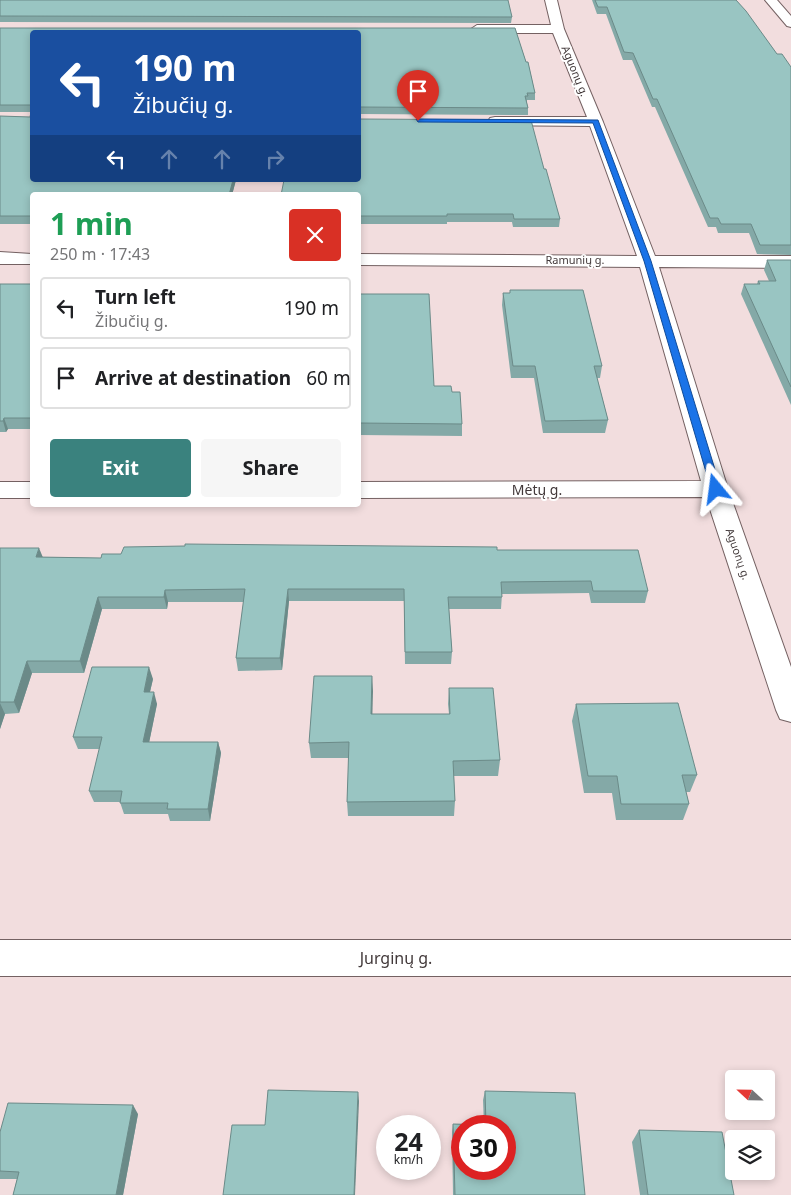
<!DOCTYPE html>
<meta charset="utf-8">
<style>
body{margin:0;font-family:"Noto Sans",sans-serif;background:#f6f6f6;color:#202124;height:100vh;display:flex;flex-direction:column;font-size:19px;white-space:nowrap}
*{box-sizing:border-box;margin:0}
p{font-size:16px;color:#757577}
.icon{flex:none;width:28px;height:28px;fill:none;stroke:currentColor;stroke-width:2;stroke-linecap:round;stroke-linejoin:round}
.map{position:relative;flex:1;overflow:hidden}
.side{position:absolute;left:30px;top:192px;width:331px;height:315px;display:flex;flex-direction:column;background:#fff;border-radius:5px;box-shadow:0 2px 8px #0003}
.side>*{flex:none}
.top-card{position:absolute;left:30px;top:30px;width:331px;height:152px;border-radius:5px;box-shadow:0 2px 8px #0003;background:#1a4fa0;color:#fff;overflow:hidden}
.needle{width:32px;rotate:292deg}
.tools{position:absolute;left:725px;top:1070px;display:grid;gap:10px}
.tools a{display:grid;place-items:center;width:50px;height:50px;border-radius:5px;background:#fff;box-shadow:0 2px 8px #0003;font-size:25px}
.speed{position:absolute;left:376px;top:1115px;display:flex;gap:10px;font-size:25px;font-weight:700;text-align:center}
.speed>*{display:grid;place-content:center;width:65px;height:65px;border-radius:50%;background:#fff;box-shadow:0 2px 8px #0003;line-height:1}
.speed small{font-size:12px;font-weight:400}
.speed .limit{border:8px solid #d22;background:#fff;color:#111}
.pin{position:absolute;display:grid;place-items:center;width:42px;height:42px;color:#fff;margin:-51px -21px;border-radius:50% 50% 50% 0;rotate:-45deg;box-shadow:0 0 5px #0007}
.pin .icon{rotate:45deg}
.me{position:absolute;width:55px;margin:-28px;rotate:344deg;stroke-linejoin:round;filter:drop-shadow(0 0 4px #0008)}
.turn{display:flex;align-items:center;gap:18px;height:105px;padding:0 20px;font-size:22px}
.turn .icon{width:65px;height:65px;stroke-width:2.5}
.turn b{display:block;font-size:35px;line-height:42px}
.lanes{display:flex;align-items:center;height:48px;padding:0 20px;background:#0003;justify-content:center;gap:25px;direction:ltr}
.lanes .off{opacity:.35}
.round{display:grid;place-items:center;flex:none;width:52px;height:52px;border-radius:5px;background:#f6f6f6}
.overview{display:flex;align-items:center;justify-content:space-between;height:85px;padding:0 20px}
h1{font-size:30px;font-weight:700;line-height:38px;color:#1e9e55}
.cta{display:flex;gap:10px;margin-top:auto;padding:10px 20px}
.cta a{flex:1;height:58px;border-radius:5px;background:#3a827e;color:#fff;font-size:20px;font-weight:700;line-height:58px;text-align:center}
.cta a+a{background:#f6f6f6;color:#202124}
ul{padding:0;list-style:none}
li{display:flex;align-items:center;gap:15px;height:62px;margin:0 10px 8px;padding:0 10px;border:2px solid #e0e0e0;border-radius:5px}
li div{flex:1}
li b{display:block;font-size:19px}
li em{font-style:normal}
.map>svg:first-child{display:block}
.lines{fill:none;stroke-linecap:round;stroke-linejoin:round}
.minor-casing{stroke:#746162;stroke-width:2}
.minor{fill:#fff;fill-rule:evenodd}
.wall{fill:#84a9a7}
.shaded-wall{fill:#6b8a88}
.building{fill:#99c5c2;stroke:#6b8a88;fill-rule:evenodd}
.route{fill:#1a73e8;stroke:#114b97}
.labels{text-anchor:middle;stroke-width:4;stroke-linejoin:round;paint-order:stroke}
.far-street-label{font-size:11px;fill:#42393a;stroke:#fff}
.street-label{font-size:14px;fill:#42393a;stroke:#fff}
.near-street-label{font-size:16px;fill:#42393a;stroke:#fff}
</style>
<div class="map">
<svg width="791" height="1195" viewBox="0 0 791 1195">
<rect width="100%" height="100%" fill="#f2ddde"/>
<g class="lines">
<g class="minor-casing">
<g id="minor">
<polygon points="545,0 557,0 564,29 603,122 655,256 791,256 791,268 659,267 728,489 791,667 791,722 780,719 776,710 706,497 359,498 359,482 701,481 640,267 359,265 359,254 637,256 590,126 495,125 490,124 488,121 490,118 495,117 587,117 553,33 477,33 471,29 477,25 551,25"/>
<polygon points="765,0 777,0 791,16 791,27 787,26"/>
<polygon points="0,252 32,254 32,264 0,264"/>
<rect x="0" y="482" width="32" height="16"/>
<rect x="0" y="940" width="791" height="36"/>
</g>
</g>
<use href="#minor" class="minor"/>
</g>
<g class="wall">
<polygon points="0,0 512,17 511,23 0,22"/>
<polygon points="592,0 736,0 777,54 791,67 791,255 757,254 749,233 718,233 716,227 708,227 655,107 652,107 632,60 623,60 606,14 597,14"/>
<polygon points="0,28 515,28 526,62 528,62 535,93 535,100 527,100 527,103 528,108 528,115 359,114 359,32 32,32 32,180 236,180 232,195 32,195 32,224 0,224 0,116 30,117 31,112 0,112"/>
<polygon points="544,169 560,219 559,227 513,227 512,222 447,222 447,224 359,224 359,195"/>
<polygon points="767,260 791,260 791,405 741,294 744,284 757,284 758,281 769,281 764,270"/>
<polygon points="0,284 32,284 32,429 8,429 6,432 0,432"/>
<polygon points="510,290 602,366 600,378 597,378 608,420 605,433 543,433 534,378 511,378 502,305 503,293 510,293"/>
<polygon points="359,294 434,386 452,392 462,424 462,436 359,435"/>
<polygon points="0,548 43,557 101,558 497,550 648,591 645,603 591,603 589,593 502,594 501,609 449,609 452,652 451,664 405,664 404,601 289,601 282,670 238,671 236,658 244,602 168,602 167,609 102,609 84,673 32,673 19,713 5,714 0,729"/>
<polygon points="372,676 372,714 449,714 448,704 449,688 500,760 498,776 454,776 455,801 454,816 348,816 347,802 349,758 311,758 309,743"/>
<polygon points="153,679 150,692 157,704 149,742 218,742 221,753 210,821 170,821 168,814 124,814 120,802 94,802 89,791 100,749 78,749 73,737"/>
<polygon points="576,704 697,775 690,792 686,792 689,804 683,820 616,820 612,793 584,793 572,721"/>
<polygon points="485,1091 585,1195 453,1195 452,1132 453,1124 484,1125 483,1100"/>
<polygon points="138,1114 123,1195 13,1195 17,1179 0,1179 0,1132"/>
<polygon points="639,1130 734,1195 640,1195 632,1142"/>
</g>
<g class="shaded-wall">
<polygon points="233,180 236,180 232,195 229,195"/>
<polygon points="4,418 8,429 6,432 3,421"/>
<polygon points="39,548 44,560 36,557"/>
<polygon points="288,589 289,601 282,670 280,658"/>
<polygon points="165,590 168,602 167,609 164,597"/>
<polygon points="98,597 102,609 84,673 80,661"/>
<polygon points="27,661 32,673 19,713 14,702"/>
<polygon points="149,667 153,679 147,704 144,692"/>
<polygon points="372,676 373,691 372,730 371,714"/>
<polygon points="154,692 157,704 147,753 143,742"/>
<polygon points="0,703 5,714 0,729"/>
<polygon points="218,742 221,753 210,821 208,809"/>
<polygon points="358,1092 359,1101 355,1195 354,1195"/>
<polygon points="133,1105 138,1114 123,1195 116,1195"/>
</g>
<g class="building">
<polygon points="0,0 508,0 512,17 0,16"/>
<polygon points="595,0 736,0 746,11 777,54 782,54 791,67 791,245 760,245 751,224 721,224 718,218 710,218 657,99 653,99 633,53 624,52 607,7 598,7"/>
<polygon points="0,28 515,28 526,62 528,62 535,93 527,93 528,96 525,96 528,108 359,107 359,32 32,32 32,180 233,180 229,195 32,195 32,216 0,216 0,116 30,117 32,107 30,105 0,105"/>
<polygon points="359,119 531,120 544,169 546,169 560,219 514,219 513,214 447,214 447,216 359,216 359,195 281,195 284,180 359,180"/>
<polygon points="767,260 791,260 791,387 744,284 760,284 758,281 776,281"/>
<polygon points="0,284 32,284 32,418 4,418 3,421 0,421"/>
<polygon points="510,290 583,290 602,366 594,366 608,420 545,421 535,366 513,366 503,293 510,293"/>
<polygon points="359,294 429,294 434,386 451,386 452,392 460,392 462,424 359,423"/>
<polygon points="185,544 497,547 497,550 638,550 648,591 593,591 591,581 501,582 502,597 448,597 452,652 405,652 404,589 288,589 280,658 236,658 245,589 165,590 164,597 98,597 80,661 27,661 14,702 0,702 0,548 39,548 36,557 101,558 102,554 121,554 124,547 185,546"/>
<polygon points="92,667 149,667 144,692 154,692 143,742 218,742 208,809 167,809 168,803 120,803 122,791 89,791 102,737 73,737"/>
<polygon points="314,676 372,676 371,714 450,714 449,688 493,688 500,760 453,761 455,801 347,802 349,742 309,743"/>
<polygon points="678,703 697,775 682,775 689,804 621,804 617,776 588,776 576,704"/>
<polygon points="268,1090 358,1092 354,1195 223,1195 232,1125 265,1125"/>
<path d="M485,1091L575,1093L585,1195H455L453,1124L486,1125ZM462,1126H505V1169H462Z"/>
<polygon points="8,1103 133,1105 116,1195 13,1195 19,1172 0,1171 0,1132"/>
<polygon points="639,1130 722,1132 734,1195 648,1195"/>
</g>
<polygon class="route" points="416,119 598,120 651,261 721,489 720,492 716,493 711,489 644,261 593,123 418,122"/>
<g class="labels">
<g class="far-street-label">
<text transform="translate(575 71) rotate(68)" y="4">Aguonų g.</text>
<text x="575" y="264">Ramunių g.</text>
<text transform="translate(738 554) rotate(71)" y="4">Aguonų g.</text>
</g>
<g class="street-label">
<text x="537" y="495">Mėtų g.</text>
</g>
<g class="near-street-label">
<text x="396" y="964">Jurginų g.</text>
</g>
</g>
</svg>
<div class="tools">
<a><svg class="needle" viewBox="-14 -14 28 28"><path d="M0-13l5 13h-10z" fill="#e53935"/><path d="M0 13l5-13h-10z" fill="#757577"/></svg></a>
<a><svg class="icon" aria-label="layers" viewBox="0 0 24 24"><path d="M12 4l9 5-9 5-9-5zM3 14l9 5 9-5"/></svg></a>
</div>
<div class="speed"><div>24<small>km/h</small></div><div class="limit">30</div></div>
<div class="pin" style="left:418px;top:121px;background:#d93025"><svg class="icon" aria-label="arrive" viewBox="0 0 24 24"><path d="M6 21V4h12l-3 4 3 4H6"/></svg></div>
<svg class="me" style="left:716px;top:489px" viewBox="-20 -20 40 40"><path d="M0-17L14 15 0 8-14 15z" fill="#1a73e8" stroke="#fff" stroke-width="4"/></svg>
<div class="top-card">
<div class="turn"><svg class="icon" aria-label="left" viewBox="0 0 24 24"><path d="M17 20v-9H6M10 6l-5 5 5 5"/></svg><div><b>190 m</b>Žibučių g.</div></div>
<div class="lanes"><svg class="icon" aria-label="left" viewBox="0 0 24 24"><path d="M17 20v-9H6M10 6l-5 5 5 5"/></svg><svg class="icon off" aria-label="ahead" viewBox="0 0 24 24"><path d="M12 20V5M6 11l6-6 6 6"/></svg><svg class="icon off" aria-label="ahead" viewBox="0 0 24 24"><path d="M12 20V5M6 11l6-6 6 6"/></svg><svg class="icon off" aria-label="right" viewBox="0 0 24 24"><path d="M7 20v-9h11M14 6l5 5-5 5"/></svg></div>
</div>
<section class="side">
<div class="overview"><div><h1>1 min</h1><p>250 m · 17:43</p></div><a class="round" style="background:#d93025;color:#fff"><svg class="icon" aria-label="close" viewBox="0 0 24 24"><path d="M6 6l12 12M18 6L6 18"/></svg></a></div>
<ul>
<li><svg class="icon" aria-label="left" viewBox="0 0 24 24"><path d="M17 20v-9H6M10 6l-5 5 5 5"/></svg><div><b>Turn left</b><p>Žibučių g.</p></div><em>190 m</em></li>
<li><svg class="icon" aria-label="arrive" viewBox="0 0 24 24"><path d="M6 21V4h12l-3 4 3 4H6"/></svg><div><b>Arrive at destination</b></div><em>60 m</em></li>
</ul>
<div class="cta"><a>Exit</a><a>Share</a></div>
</section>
</div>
